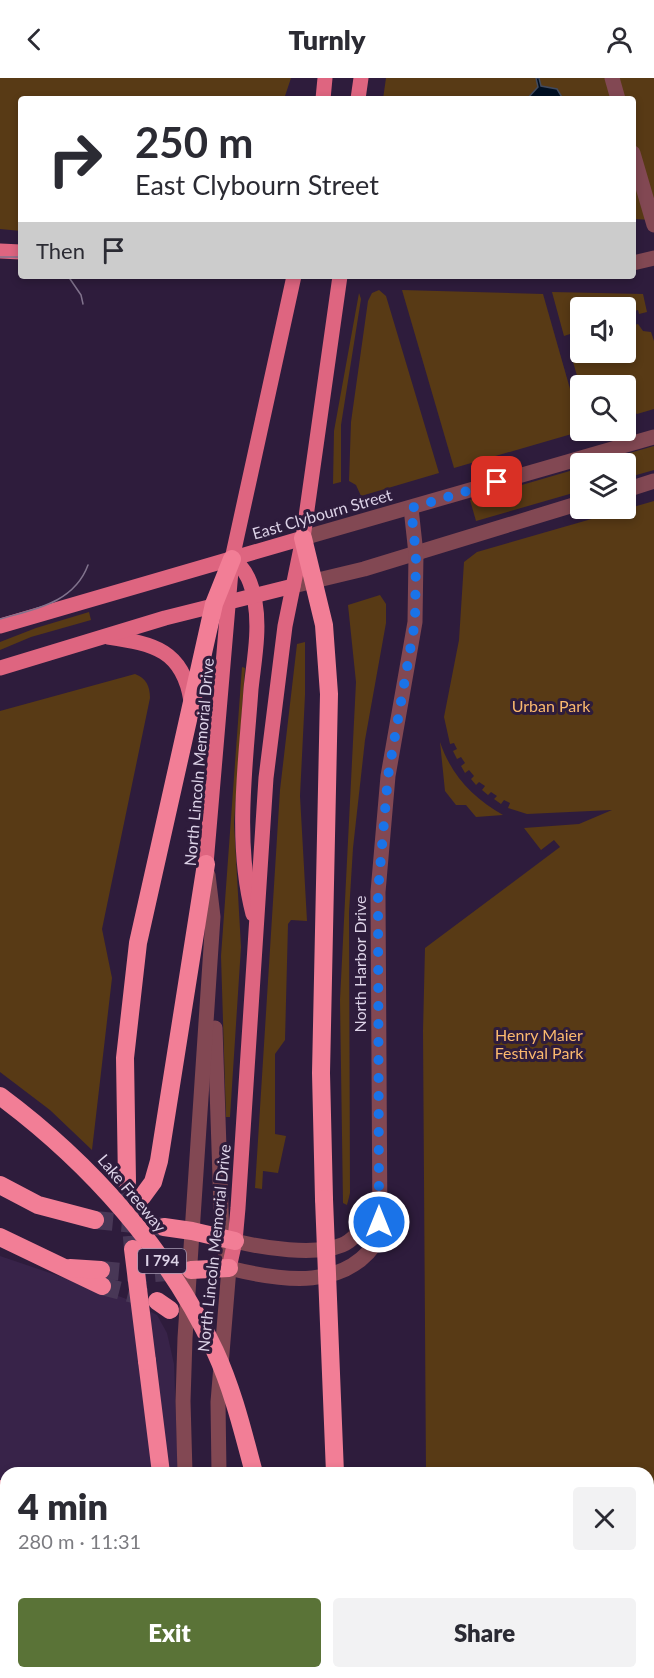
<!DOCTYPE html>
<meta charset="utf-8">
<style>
body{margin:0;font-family:Lato,sans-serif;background:#f2f2f3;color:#2b2b33;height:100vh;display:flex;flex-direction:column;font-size:22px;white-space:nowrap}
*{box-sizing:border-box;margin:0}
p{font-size:20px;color:#7c7c81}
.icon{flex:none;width:33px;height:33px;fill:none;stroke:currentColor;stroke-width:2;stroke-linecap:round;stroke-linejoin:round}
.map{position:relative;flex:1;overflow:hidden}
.sheet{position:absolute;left:0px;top:1389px;width:654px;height:212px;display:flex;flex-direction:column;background:#fff;border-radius:18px 18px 0 0;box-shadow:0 3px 9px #0003}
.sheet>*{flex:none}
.hud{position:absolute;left:18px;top:18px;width:618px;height:183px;border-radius:6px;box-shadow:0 3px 9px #0003;background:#fff;color:#2b2b33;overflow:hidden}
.controls{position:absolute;left:570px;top:219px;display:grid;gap:12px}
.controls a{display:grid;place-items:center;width:66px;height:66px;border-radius:6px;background:#fff;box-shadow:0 3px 9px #0003;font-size:30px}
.pin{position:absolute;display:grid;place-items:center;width:51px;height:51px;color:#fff;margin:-26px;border-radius:12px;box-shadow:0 3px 9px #0006}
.me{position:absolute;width:66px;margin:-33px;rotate:0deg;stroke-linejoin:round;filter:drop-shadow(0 0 4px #0008)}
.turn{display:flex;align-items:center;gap:21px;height:126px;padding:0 18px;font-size:27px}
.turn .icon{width:78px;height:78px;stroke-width:2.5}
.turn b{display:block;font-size:42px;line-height:51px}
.then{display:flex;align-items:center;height:57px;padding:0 18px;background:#0003;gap:12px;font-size:22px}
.round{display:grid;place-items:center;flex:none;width:63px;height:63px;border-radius:6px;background:#f2f2f3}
.headline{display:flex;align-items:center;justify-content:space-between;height:102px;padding:0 18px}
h1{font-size:36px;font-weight:800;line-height:45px}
.cta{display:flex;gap:12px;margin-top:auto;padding:12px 18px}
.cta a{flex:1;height:69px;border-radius:6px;background:#5a7337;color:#fff;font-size:24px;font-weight:800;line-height:69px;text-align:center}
.cta a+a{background:#f2f2f3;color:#2b2b33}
header{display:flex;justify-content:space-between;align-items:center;height:78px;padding:0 18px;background:#fff;font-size:27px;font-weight:800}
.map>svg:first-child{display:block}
.built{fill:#382349}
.green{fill:#583a15}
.water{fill:#000f22;stroke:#424a5d;stroke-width:1.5}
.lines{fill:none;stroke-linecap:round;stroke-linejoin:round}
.highway-tunnel{stroke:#483756;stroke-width:18;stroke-dasharray:18 9;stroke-linecap:butt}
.minor{stroke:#824853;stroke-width:15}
.major{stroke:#de6580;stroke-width:15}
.highway{stroke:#f27e96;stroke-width:18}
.tram{stroke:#81738d;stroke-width:1.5}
.highway-bridge{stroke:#f27e96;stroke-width:18}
.route{stroke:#1a73e8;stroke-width:10;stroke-dasharray:0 18}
.labels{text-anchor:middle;stroke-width:6;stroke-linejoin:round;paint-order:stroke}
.shield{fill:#2e1c3c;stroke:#a89bb4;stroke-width:1.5}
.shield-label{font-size:15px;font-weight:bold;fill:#dcd2e7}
.street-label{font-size:16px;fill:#dcd2e7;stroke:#2e1c3c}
.park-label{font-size:16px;fill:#fbb96e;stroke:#2e1c3c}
</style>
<header><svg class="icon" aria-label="back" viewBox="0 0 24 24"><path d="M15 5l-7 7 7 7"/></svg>Turnly<svg class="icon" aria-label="person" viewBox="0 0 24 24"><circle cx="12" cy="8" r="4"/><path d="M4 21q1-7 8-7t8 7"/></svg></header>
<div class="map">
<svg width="654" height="1600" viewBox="0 0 654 1600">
<rect width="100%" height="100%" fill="#2e1c3c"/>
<polygon class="built" points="0,1178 124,1220 157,1237 167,1255 174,1286 178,1395 6,1395 6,1594 215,1594 217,1600 0,1600"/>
<g class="green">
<polygon points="0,0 291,0 284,21 21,21 21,153 0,151"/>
<polygon points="386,0 654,0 654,142 633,141 633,21 383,21"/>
<polygon points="379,212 386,218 439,395 361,418 356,407 349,403 351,344 368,223 372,215"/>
<polygon points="402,212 543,216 582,353 454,390"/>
<polygon points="552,214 643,216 647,234 639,236 638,232 626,236 626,230 580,230 580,249 572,251 573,255 564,258"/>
<polygon points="359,215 361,221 341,347 341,404 333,406 334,353"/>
<polygon points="638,246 643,253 651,254 654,263 654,331 637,336 631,331 626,337 626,308 585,307 585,304 578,301 571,277 578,271 580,262 580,274 609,275 611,282 620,279 619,275 626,274 626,249"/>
<polygon points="654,368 654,392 626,400 626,386 595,385"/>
<polygon points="580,390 580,413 476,443 470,422"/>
<polygon points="654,423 654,1600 433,1600 433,1594 648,1594 648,1395 426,1395 423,953 425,870 560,769 554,762 541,772 524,750 579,746 612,732 527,736 508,730 510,725 504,722 501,726 494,721 497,718 491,714 488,717 482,712 485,708 479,704 476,707 471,701 474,698 469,692 465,695 461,688 465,685 461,679 457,681 453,673 457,671 454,665 450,666 444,639 459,562 464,484 477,474"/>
<polygon points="380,517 386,526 386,545 365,662 353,770 349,834 350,1115 347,1127 343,1125 340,922 356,604 348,527"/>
<polygon points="89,534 91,542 31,559 0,572 0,564 36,550"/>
<polygon points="305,564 305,617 300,718 307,843 291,842 288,846 285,962 275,976 275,1056 286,1058 278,1095 263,1093 262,1111 255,1110 280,712 297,566"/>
<polygon points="242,589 245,590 234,745 241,869 230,1039 226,1039 221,878"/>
<path d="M135,596C146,600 150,608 150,620L102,851L112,900L92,1072L50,1032L0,994V633Z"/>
<path d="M440,664C451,697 473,720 503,737L476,739L466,727H456L445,713Z"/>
</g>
<polygon class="water" points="536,0 539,0 541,8 557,11 563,21 527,21 538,9"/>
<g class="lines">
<g class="highway-tunnel">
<polyline points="127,1104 133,1171"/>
<polyline points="95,1142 164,1149"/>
<polyline points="101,1192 145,1196 191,1192"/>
<polyline points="102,1208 153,1221"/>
</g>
<g class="minor">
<polyline points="612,0 618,21"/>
<polyline points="633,75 654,147"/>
<polyline points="633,185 654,180"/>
<polyline points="626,412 654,403"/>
<polyline points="303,460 654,359"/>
<polyline points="293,508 364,491 580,425"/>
<polyline points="215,950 222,1160 229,1190 218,1324 219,1395"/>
<path d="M235,1163C263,1170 315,1178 342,1167C357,1161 368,1141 378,1129"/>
<path d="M229,1190C281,1203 349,1214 380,1158L378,814L388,698L415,544L416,476L411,430"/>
<polyline points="185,1395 183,1323 185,1260 213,839 208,797"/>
<polyline points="224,1594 225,1600"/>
<polyline points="244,1594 245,1600"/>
<polyline points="420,1594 420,1600"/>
</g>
<g class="major">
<polyline points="323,21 325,0"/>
<polyline points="358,21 361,0"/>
<polyline points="0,173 21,174"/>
<path d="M232,481C247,491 252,507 255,524C260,552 254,583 251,611C246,684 234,764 253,836"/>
<polyline points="0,548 303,460"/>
<path d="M108,559C154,566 183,572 191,623"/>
<polyline points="0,590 165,540 293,508"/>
<polyline points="206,786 232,481 294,198"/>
<polyline points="229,1190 235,1163 238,1130 266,700 285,548 303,460 340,198"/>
</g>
<g class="highway">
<polyline points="303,460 324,547 329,616 321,995 324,1121"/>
<polyline points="127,1104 125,980 138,865 214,526 232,481"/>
<polyline points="0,1107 38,1127 95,1142"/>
<polyline points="142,1119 153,1104 159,1083 206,786"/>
<polyline points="164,1149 192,1153 235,1163"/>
<polyline points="0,1159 102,1208"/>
<polyline points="70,1190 101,1192"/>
<polyline points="191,1192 229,1190"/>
<polyline points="157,1223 170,1232"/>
<polyline points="147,1283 161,1395"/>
<polyline points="0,1411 6,1425"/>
<polyline points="79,1594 81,1600"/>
<polyline points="194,1594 195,1600"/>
<polyline points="295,1594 296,1600"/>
<polyline points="349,1594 349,1600"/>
</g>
<g class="tram">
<polyline points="0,179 21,179"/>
<polyline points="68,198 81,217 83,226"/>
<path d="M0,541C35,531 74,525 88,487"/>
</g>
<g class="highway-bridge">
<path d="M0,1018C90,1085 167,1171 215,1273C233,1312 243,1354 254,1395"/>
<polyline points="324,1121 335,1395"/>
<polyline points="133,1171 147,1283"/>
</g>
</g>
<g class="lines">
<polyline class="route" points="379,1144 378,814 388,698 415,544 416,476 411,430 497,404"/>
</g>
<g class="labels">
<rect class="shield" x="138" y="1171" width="48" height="24" rx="4.5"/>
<g class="shield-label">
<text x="162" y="1188">I 794</text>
</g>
<g class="street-label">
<text transform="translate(322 436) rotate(-16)" y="6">East Clybourn Street</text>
<text transform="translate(199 684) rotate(-85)" y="6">North Lincoln Memorial Drive</text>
<text transform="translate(360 886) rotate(-90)" y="6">North Harbor Drive</text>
<text transform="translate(132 1115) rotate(50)" y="6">Lake Freeway</text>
<text transform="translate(214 1170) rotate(-84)" y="6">North Lincoln Memorial Drive</text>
</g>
<g class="park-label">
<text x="551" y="634">Urban Park</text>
<text x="539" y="963">Henry Maier<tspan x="539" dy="18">Festival Park</tspan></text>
</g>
</g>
</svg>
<div class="controls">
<a><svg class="icon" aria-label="sound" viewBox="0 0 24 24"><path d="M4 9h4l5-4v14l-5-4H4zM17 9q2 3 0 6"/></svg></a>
<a><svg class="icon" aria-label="search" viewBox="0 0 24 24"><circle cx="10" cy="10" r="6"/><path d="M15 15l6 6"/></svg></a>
<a><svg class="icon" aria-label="layers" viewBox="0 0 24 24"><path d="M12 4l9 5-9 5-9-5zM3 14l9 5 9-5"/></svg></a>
</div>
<div class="pin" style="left:497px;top:404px;background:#d93025"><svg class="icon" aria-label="arrive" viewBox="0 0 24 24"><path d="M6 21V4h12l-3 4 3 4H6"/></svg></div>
<svg class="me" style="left:379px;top:1144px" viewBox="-20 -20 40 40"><circle r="17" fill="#1a73e8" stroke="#fff" stroke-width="3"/><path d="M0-11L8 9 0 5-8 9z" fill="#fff"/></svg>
<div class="hud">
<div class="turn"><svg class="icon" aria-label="right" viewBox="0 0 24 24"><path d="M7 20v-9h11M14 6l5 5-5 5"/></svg><div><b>250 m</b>East Clybourn Street</div></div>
<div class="then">Then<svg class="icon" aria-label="arrive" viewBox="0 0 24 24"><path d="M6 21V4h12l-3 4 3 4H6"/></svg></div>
</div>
<section class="sheet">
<div class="headline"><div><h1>4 min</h1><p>280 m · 11:31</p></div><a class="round"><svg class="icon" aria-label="close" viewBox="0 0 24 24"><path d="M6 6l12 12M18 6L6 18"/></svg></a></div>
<div class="cta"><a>Exit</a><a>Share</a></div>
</section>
</div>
